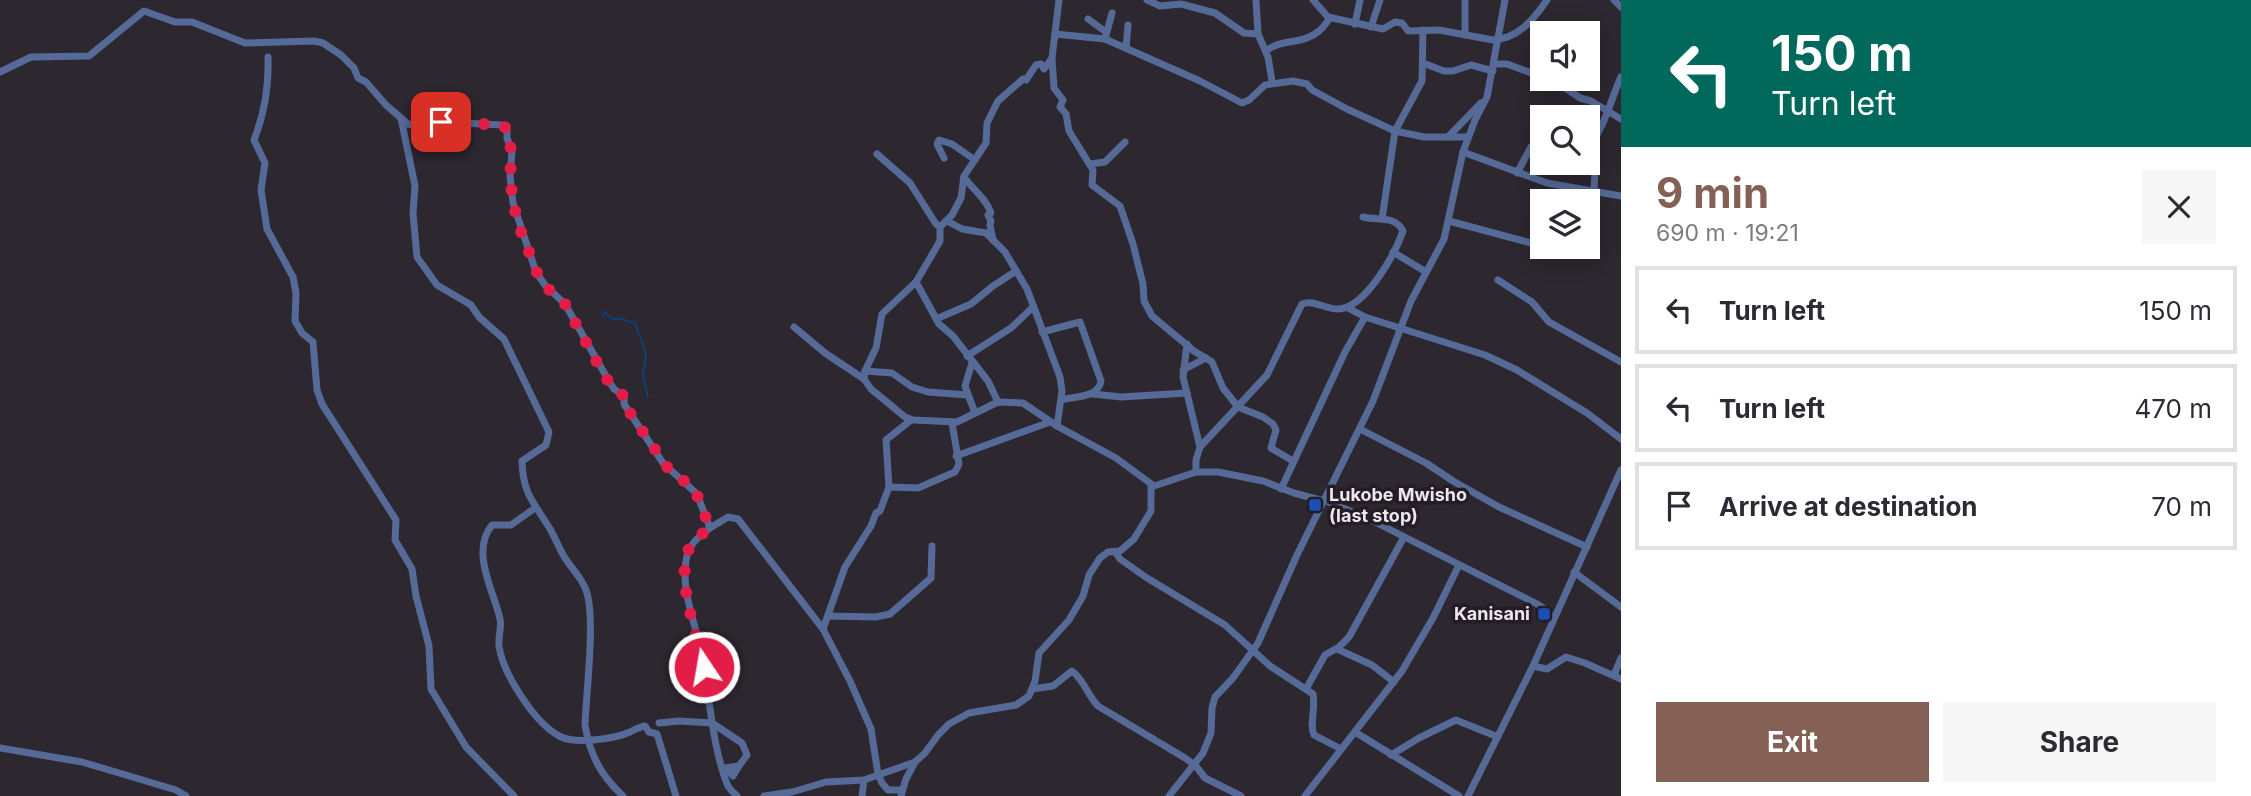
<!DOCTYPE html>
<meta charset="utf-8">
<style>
body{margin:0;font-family:Inter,sans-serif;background:#f7f7f7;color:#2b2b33;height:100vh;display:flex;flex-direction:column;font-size:26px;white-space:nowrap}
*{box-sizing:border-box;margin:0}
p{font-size:23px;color:#7c7c81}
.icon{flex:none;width:38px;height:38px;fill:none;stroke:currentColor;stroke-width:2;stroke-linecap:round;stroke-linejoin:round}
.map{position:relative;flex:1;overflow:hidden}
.drawer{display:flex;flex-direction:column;background:#fff;width:630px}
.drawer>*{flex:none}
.banner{background:#00695c;color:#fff;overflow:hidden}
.tools{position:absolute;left:1530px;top:21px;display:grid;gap:14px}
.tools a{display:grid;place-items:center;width:70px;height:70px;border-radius:0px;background:#fff;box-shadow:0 4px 18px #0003;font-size:35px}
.pin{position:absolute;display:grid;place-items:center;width:60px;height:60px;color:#fff;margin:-30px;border-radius:14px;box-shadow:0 4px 10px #0006}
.me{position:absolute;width:77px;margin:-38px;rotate:348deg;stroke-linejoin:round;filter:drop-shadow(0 0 5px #0008)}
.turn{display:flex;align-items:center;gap:24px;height:147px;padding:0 35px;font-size:32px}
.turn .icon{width:91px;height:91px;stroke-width:2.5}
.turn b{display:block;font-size:49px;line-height:60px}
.round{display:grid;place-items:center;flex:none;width:74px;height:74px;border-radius:0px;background:#f7f7f7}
.headline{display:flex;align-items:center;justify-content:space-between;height:119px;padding:0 35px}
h1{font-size:42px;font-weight:700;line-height:52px;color:#846055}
.button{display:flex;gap:14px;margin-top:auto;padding:14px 35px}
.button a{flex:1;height:80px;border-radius:0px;background:#846055;color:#fff;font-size:28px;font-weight:700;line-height:80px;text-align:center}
.button a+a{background:#f7f7f7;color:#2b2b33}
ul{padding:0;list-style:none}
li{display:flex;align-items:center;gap:21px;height:88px;margin:0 14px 10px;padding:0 21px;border:4px solid #e1e1e2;border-radius:0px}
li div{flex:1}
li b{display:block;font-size:26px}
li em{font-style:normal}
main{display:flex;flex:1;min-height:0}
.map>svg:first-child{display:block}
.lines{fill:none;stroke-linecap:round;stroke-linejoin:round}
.stream{stroke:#0a4177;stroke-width:2}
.minor{stroke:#566a97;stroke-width:7}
.route{stroke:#e11d48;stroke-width:12;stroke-dasharray:0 21.6}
.transit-dot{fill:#1a4fb4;stroke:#241d26;stroke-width:2.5}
.labels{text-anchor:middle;stroke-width:7;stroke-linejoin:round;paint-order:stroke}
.poi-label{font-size:18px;font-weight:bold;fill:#ece7ed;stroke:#241d26;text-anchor:start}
</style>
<main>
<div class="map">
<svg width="1621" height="796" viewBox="0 0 1621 796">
<rect width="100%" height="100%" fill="#2d2730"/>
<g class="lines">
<path class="stream" d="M603,316L605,311C609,319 616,321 624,318V320L635,323L646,354L643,376L648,397"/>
<g class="minor">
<polyline points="1059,0 1052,58 1044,69 1041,64 1036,65 1026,80 1023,79 998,101 987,123 986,143 964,176 961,198 952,215 940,227 940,241 916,282 882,314 876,348 865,371 864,379 871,389 905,417 913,420 957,422 998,402 1023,403 1057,426 1116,458 1154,486 1196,472 1218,472 1263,481 1294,493 1324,501"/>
<polyline points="1147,0 1160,6 1181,4 1215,13 1244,33 1258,34"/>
<polyline points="1256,0 1258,34 1268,57 1272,81"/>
<path d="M1313,0L1328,17L1383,29L1395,22L1402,23L1408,31L1439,30L1493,40C1518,39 1534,19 1547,0"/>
<polyline points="1614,0 1621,7"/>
<polyline points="1088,19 1106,32"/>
<polyline points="1355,24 1360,0"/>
<polyline points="1371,27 1380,0"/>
<polyline points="1055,34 1105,39 1200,81 1242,103 1249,100 1265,85 1293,81 1307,84 1312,90 1347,109 1395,131 1424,137 1468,137"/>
<polyline points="1465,35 1465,0"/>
<polyline points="1105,39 1112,13"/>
<polyline points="1126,48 1128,25"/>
<path d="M1266,51C1282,38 1303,45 1319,31C1323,28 1327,22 1330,18"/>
<path d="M268,57C269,87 265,112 254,140L265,163L261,190L267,229L293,277L296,293L295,321L302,333L313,342L317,390L322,404L396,520L395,540L412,569L416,596L429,646L431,689L466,747L514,796"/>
<polyline points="1052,59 1054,88 1063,100 1060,107 1066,114 1069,131 1093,170 1092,185 1120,206 1133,244 1143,284 1144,301 1152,316 1194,351 1212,362 1223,388 1238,407 1263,417 1273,424 1276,430 1271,448 1293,461"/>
<polyline points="1423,63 1444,71 1453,71 1471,65 1493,71"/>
<polyline points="1495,64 1507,64 1542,77"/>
<polyline points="0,72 31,57 89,56 144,11 175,22 192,22 245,43 314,41 323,43 341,55 354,68 358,78 366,82 386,105 408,124 420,127 441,122 502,125 507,129 507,138 512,151 510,176 513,203 536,272 545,285 565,304 610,383 614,389 624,396 624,404 663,463 697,494 710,528 728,517 738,519 823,629"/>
<polyline points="1547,79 1555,81 1580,98 1591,101 1621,119"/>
<path d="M401,118L415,186L413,213L417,257L437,285L471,305L479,317L504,339L549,432L546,445L522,461C523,495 534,502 550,529C556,539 559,549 565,558C572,569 581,577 586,590C596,617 586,693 585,725C590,755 601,776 623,796"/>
<polyline points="1448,137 1481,103"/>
<path d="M1587,149C1605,128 1610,101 1621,77"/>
<polyline points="1463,152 1547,183 1621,196"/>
<polyline points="877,154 910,183 936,224 940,227"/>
<polyline points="944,158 937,144 939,140 952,144 975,160"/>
<polyline points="1587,162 1595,169 1594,190"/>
<polyline points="1090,164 1105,162 1125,142"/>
<polyline points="1517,173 1531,147"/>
<path d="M964,177C973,190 986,198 991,213L988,215L991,221L990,225L993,240"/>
<polyline points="1382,219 1395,131 1422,81 1423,30"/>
<polyline points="947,221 962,229 986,233 1005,252 1027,289 1060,377 1062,391 1057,426"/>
<polyline points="1449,221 1542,246"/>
<polyline points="1546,247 1594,255"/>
<polyline points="1393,252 1426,272"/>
<polyline points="1498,280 1532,302 1549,322 1621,362"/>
<polyline points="916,282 939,324 953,336 988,381 998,402"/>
<polyline points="1348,308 1365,317 1485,355 1517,370 1587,413 1621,439"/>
<polyline points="936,319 971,304 993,286 1016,271"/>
<polyline points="794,327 825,353 864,379"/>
<path d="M1042,332L1080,322L1101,381C1098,398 1076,396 1061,400"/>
<polyline points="1187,344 1183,377 1200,447"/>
<polyline points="967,356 1011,328 1033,307"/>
<polyline points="972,363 965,386 975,413"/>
<polyline points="1183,370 1206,358"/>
<polyline points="865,371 892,373 912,387 928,392 968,395"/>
<polyline points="1093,394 1121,397 1187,393"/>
<polyline points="1360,429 1426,463 1453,481 1499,507 1587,547"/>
<polyline points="956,456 1050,422"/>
<path d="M1196,472V460L1200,447L1267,375L1302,304C1314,299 1326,310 1339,309C1366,307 1395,254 1403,231C1395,215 1378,221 1363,217"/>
<polyline points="889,487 918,488 955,472 959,464 952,423"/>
<polyline points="1281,489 1345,352 1365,317"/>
<polyline points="1324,500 1369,519 1537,604 1548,611 1552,620"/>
<path d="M535,508L511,525H492C470,552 494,591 500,619C502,627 498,637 499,646C503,674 535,724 561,737C576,744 615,739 630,732C636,729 639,727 645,726L649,732L657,734L676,796"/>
<path d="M710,528C698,537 688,545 686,561C681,591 695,622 701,651C710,695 711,742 727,784C729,789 733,792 737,796"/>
<path d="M1116,553L1120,559L1147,578L1225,625L1270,666L1313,694C1316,708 1309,725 1314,735L1341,749"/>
<polyline points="1574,572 1621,607"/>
<polyline points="828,616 876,617 890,614 931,578 932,546"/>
<polyline points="1337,649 1372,665 1394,682"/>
<polyline points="1533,666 1547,669 1566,657 1585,663 1621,679"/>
<polyline points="1614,675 1621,658"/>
<path d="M1032,689L1053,686L1072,671C1085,681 1087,695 1098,706L1185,758L1195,765L1205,778L1241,796"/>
<polyline points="1306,689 1325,655 1339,647 1349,637 1404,537"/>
<polyline points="659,723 679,721 712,723 742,743 747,755 739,766 725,768 733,776 739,766"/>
<polyline points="1355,732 1459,796"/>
<polyline points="0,748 82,762 176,790 186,796"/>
<polyline points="1391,755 1419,738 1456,720 1498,737"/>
<polyline points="901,790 888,790 882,783 878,774 871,729 850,681 823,629 845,567 871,526 876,513 880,511 889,487 886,440 911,420"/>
<polyline points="764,796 792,792 826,782 864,780 915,762"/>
<polyline points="862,796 864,780"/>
<polyline points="901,796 906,779 915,762 925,753 938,735 949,724 969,713 1016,705 1029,696 1035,681 1039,653 1069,620 1083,596 1089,575 1100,558 1108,552 1120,551 1134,539 1151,511 1151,485"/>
<polyline points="1169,796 1203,753 1211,733 1212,708 1215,697 1233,678 1258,643 1297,555 1373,401 1411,301 1444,239 1463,152 1475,120 1487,97 1505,0"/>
<polyline points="1305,796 1402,671 1433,618 1459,565"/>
<polyline points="1468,796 1533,666 1621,470"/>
</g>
</g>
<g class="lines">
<path class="route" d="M441,122L502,125L507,129V138L512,151L510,176L513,203L520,229L538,275L551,292L565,304L604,375L614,389L624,396V404L667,467L695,490L710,528C703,533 694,539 690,547C674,576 698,636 704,667"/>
</g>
<g class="transit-dot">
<rect x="1308" y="498" width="14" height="14" rx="3.5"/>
<rect x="1537" y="607" width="14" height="14" rx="3.5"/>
</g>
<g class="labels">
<g class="poi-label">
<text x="1329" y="501">Lukobe Mwisho<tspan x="1329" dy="21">(last stop)</tspan></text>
<text x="1530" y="620" text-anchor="end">Kanisani</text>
</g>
</g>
</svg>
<div class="tools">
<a><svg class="icon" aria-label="sound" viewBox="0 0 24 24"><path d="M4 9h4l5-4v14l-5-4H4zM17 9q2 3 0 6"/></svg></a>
<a><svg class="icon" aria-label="search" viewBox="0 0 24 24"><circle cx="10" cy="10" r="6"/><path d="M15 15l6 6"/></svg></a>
<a><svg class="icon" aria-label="layers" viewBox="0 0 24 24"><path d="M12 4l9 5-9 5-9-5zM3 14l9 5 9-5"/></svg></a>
</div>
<div class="pin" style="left:441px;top:122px;background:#d93025"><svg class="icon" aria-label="arrive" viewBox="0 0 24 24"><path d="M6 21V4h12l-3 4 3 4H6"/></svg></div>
<svg class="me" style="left:704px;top:667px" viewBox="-20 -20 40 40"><circle r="17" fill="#e11d48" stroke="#fff" stroke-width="3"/><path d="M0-11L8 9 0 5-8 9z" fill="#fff"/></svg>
</div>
<section class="drawer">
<div class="banner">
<div class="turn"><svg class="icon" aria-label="left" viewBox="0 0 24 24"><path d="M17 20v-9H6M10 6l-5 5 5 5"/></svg><div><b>150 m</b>Turn left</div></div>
</div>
<div class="headline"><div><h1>9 min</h1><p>690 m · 19:21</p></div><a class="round"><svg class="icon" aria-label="close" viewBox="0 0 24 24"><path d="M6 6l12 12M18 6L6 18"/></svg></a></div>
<ul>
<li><svg class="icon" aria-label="left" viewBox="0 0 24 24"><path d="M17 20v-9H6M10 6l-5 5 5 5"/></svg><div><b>Turn left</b></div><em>150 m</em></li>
<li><svg class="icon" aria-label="left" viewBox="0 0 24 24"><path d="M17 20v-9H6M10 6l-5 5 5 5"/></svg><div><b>Turn left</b></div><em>470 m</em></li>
<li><svg class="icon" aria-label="arrive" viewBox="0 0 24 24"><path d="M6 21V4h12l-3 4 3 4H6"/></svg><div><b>Arrive at destination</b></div><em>70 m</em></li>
</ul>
<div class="button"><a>Exit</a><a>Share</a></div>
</section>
</main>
